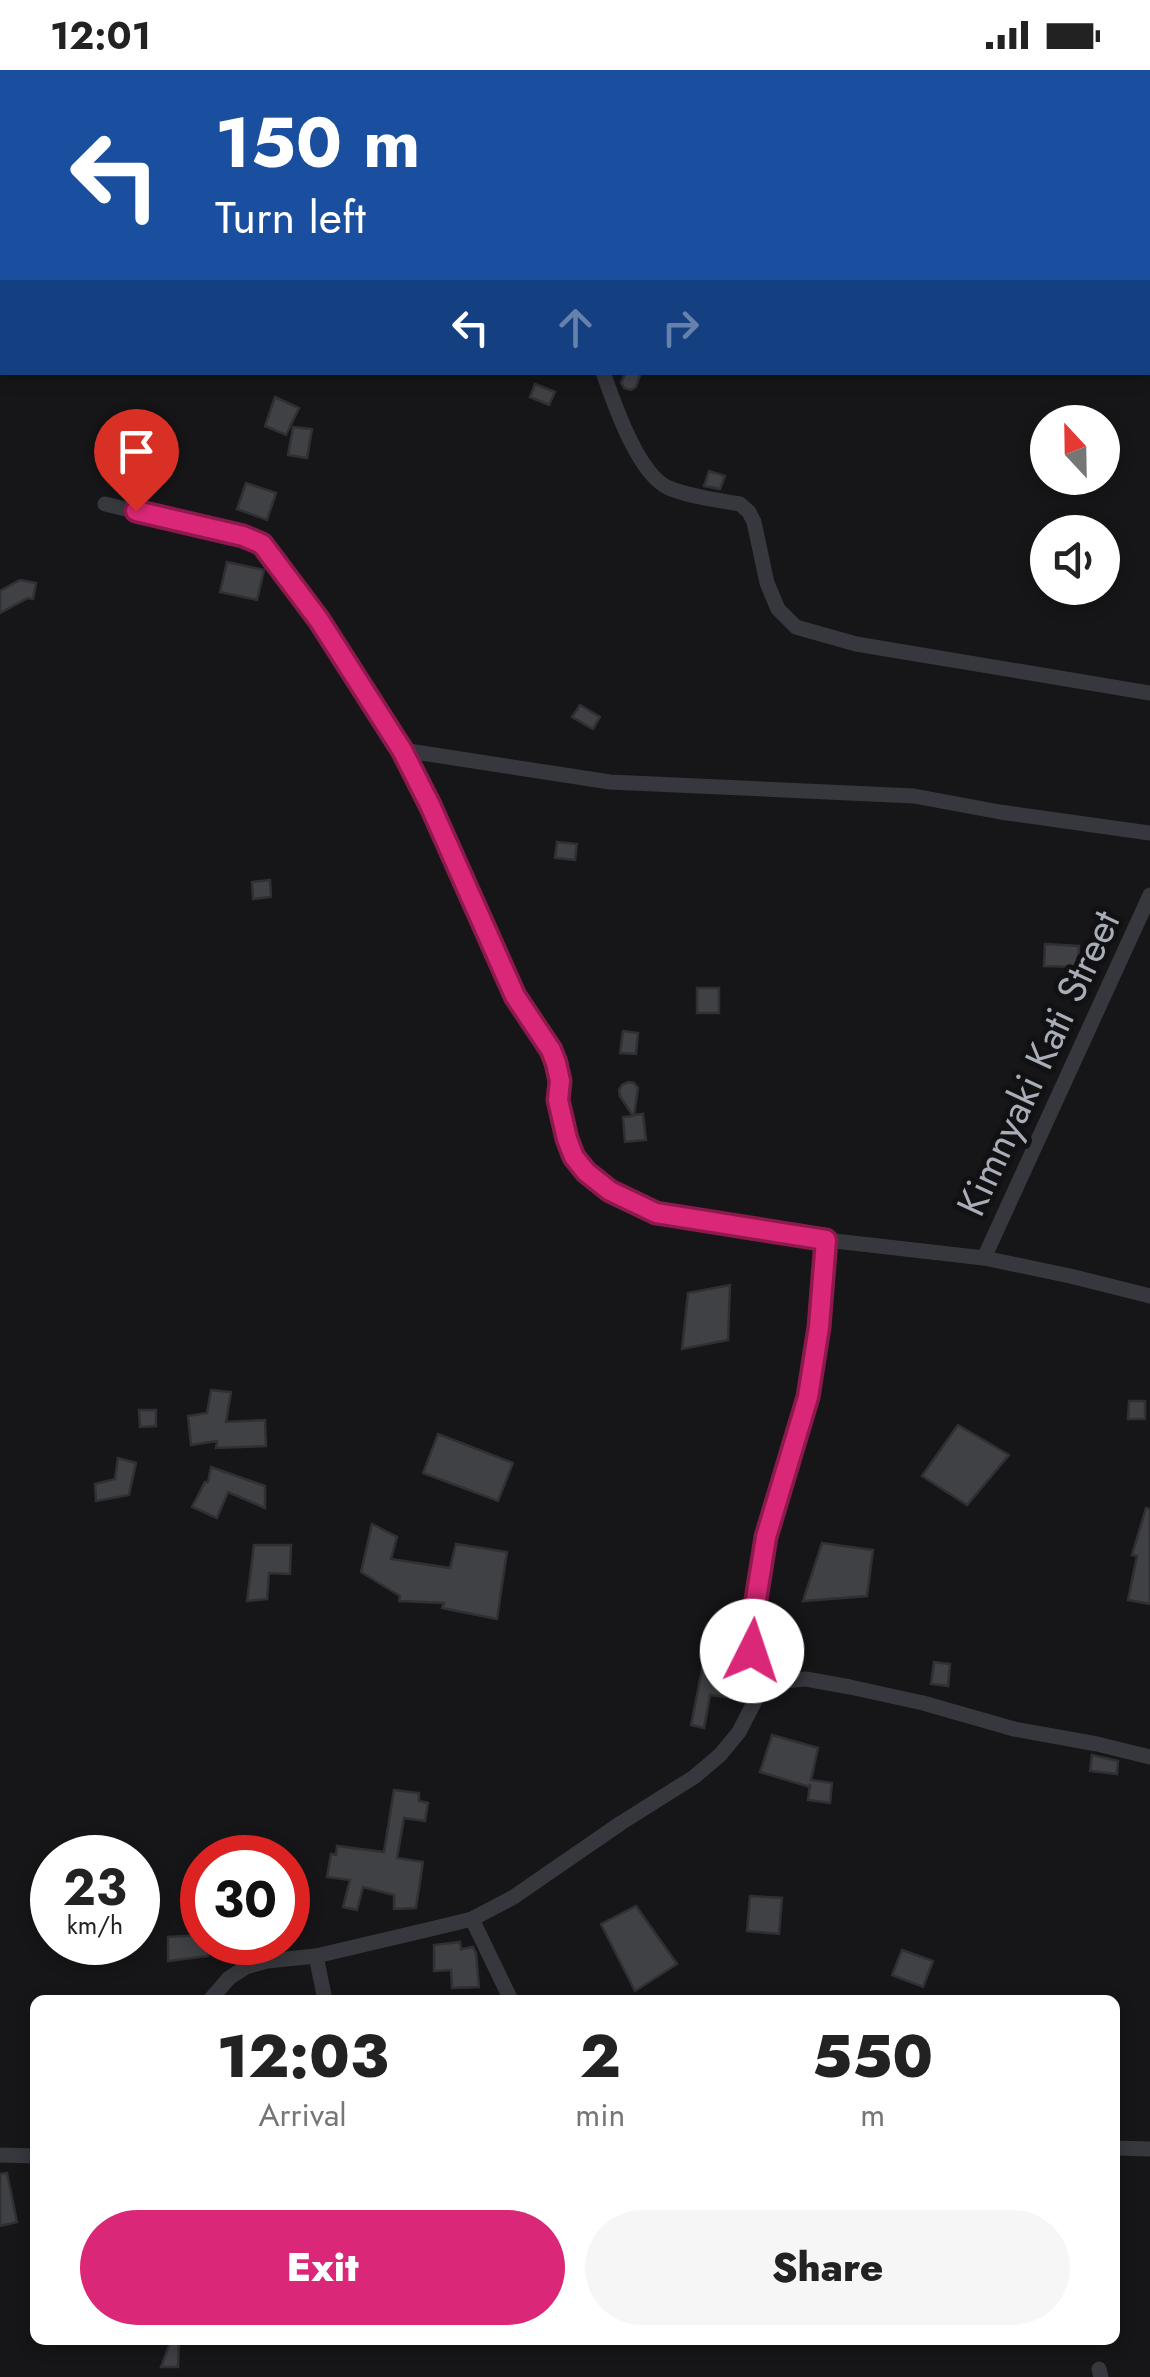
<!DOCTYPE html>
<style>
body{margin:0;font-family:Jost,sans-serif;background:#f6f6f6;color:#222;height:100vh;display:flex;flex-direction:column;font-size:38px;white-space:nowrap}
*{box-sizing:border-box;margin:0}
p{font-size:32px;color:#767676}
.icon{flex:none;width:55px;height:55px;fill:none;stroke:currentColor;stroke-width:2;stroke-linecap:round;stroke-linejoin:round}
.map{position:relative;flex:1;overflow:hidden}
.sheet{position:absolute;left:30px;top:1925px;width:1090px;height:350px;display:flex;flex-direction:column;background:#fff;border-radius:15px;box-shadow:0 5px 15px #0003}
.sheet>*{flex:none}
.banner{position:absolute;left:0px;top:0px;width:1150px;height:305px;box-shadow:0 5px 15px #0003;background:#1a4fa0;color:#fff;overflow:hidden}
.needle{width:65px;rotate:338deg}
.controls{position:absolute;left:1030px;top:335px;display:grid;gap:20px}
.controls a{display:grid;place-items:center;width:90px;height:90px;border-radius:50%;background:#fff;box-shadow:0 5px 15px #0003;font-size:50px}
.speed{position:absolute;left:30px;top:1765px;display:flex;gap:20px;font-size:50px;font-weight:700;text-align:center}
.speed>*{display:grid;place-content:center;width:130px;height:130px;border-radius:50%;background:#fff;box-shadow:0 5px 15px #0003;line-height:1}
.speed small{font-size:25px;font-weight:400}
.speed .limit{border:15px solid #d22;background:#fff;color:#111}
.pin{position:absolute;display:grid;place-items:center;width:85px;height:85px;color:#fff;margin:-102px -42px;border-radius:50% 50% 50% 0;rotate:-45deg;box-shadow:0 0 10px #0007}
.pin .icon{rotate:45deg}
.me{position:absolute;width:110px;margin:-55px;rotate:4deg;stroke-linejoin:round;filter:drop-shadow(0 0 8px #0008)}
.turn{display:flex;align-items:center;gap:35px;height:210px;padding:0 50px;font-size:45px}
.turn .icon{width:130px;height:130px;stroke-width:2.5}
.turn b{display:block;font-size:70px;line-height:85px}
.lanes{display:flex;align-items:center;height:95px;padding:0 50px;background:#0003;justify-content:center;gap:50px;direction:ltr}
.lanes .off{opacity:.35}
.eta{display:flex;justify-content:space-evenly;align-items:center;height:170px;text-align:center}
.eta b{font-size:60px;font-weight:800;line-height:70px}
.action{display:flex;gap:20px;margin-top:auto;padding:20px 50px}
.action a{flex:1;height:115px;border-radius:60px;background:#db2777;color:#fff;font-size:40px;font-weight:800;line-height:115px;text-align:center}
.action a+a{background:#f6f6f6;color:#222}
.status{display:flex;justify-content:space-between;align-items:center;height:70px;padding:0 50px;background:#fff;direction:ltr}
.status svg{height:28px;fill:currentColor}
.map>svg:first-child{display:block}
.building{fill:#404145;stroke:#303034;stroke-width:2.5}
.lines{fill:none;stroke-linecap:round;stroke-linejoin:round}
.street{stroke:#37383d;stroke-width:15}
.route-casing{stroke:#8e194d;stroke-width:25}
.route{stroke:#db2777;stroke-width:18}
.labels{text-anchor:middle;stroke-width:10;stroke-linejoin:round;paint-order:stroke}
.street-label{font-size:40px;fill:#a8adb8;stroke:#111113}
</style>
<div class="status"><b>12:01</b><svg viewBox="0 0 49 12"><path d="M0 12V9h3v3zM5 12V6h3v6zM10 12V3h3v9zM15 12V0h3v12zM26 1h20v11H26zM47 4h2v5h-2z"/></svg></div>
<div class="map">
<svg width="1150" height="2307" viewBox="0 0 1150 2307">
<rect width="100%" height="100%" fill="#161618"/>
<g class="building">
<polygon points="628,302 641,302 636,317 631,320 624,318 621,313 624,306"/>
<polygon points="535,314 555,322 549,335 530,327"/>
<polygon points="275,327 299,338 286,365 265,356"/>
<polygon points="293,357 312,359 307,388 288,385"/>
<polygon points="709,401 725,406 720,419 704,416"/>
<polygon points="246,413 276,423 267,450 237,439"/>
<polygon points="227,492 264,500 257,530 220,522"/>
<polygon points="20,510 36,513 33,529 28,528 0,543 0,521"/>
<polygon points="580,635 600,647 593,659 572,647"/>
<polygon points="557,772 577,774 575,790 555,788"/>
<polygon points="270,810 271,827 253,829 252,812"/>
<polygon points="1045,874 1079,876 1078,897 1044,896"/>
<rect x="697" y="918" width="22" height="25"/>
<polygon points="623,961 638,963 636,984 620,983"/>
<polygon points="628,1012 634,1013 638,1018 634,1045 643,1044 646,1070 625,1072 623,1047 633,1046 620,1026 619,1020 622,1015"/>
<polygon points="730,1215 728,1270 682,1279 688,1223"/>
<polygon points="211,1320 231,1322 226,1352 265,1350 266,1376 216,1378 217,1371 191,1375 188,1346 207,1343"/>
<polygon points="1129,1331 1145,1331 1145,1349 1128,1349"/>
<polygon points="139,1340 156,1340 156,1356 140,1357"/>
<polygon points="958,1355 1009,1385 967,1435 922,1406"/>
<polygon points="438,1364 513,1393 498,1431 423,1403"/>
<polygon points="118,1388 136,1393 129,1425 96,1431 95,1414 115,1409"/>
<polygon points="211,1397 265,1416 265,1438 228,1422 217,1448 192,1437 205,1412 208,1412"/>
<polygon points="1146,1438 1150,1439 1150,1534 1128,1530 1137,1486 1132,1485"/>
<polygon points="372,1454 397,1467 391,1489 450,1498 456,1474 507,1482 497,1549 442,1538 444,1533 399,1531 400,1526 361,1502"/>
<polygon points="822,1473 873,1480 867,1526 803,1531"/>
<polygon points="254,1475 291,1475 290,1504 269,1503 267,1529 247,1531"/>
<polygon points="709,1565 733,1570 728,1594 733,1594 726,1627 710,1625 704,1658 691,1655"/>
<polygon points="934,1592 950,1594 948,1616 931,1614"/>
<polygon points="772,1665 818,1678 811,1710 832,1713 830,1733 808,1730 810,1714 810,1717 760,1702"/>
<polygon points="1092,1685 1118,1691 1117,1704 1090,1701"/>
<polygon points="394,1720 419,1723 419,1731 428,1733 425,1751 404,1748 397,1788 423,1792 416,1838 394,1839 394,1825 363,1817 357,1840 343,1837 350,1810 327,1807 331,1784 336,1785 337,1776 384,1782"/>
<polygon points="750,1826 782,1828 779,1864 747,1861"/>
<polygon points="636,1836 677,1894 635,1921 601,1854"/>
<polygon points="202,1865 202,1872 207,1872 208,1886 168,1891 168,1867"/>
<polygon points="460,1872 461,1879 473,1877 476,1883 479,1917 452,1918 451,1900 434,1901 434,1875"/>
<polygon points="902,1880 933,1891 923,1917 892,1905"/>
<polygon points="7,2103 17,2152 0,2156 0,2104"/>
<polygon points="171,2270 179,2270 178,2297 161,2297"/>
</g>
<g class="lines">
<g class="street">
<polyline points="666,2 668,0"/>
<path d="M603,302C614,333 638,405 669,418C691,427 717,430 740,434L749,442L754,452L767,513L778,539L796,557L856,574L1150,623"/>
<polyline points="105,434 243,467 262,474 274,486 319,551 402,680 430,735 515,926 551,980 557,993 560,1011 558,1030 567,1069 574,1087 587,1102 610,1121 656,1143 826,1170 984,1188 1070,1206 1150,1226"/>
<polyline points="402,680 610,712 914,726 1000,742 1150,763"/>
<polyline points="984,1188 1150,825"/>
<path d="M758,1625C756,1610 752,1594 752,1579C751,1493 784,1413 806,1331C820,1281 823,1222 826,1170"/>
<polyline points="472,1849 511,1930"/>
<polyline points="316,1886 325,1930"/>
<polyline points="210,1930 229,1908 246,1897 267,1891 316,1886 435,1858 472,1849 512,1828 621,1753 694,1707 720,1685 739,1662 758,1625 768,1616 782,1611 806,1609 850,1617 923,1633 1014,1659 1097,1674 1150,1687"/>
<polyline points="1115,2078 1150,2079"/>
<polyline points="0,2085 35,2086"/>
<polyline points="1099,2299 1101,2307"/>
</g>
</g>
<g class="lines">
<g class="route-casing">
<polyline id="route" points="136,441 243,466 262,474 319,550 402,680 430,735 515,926 551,980 556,993 560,1011 558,1030 567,1069 574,1087 586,1102 610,1121 656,1143 826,1170 819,1257 808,1327 766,1467 754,1542 752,1581"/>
</g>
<use href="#route" class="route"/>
</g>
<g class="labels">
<g class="street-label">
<text transform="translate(1038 993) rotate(-65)" y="14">Kimnyaki Kati Street</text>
</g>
</g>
</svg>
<div class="controls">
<a><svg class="needle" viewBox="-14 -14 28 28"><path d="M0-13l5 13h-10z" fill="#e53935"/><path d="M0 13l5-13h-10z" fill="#767676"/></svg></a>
<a><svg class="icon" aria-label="sound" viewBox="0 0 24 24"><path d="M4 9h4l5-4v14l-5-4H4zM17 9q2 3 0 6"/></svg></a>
</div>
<div class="speed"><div>23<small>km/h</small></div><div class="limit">30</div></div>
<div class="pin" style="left:136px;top:441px;background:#d93025"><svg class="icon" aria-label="arrive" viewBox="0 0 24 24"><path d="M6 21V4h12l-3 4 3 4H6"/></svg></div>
<svg class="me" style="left:752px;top:1581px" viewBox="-20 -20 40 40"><circle r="19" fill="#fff"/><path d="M0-13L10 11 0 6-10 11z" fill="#db2777"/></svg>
<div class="banner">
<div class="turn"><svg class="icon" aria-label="left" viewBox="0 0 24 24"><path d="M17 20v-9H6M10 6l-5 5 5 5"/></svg><div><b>150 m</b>Turn left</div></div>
<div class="lanes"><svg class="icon" aria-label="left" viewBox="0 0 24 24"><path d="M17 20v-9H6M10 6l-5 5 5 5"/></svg><svg class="icon off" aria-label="ahead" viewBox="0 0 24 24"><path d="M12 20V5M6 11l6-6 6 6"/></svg><svg class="icon off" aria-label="right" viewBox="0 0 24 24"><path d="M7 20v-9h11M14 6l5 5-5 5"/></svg></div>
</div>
<section class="sheet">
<div class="eta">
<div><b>12:03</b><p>Arrival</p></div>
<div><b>2</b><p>min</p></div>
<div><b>550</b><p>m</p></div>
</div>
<div class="action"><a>Exit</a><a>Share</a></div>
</section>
</div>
